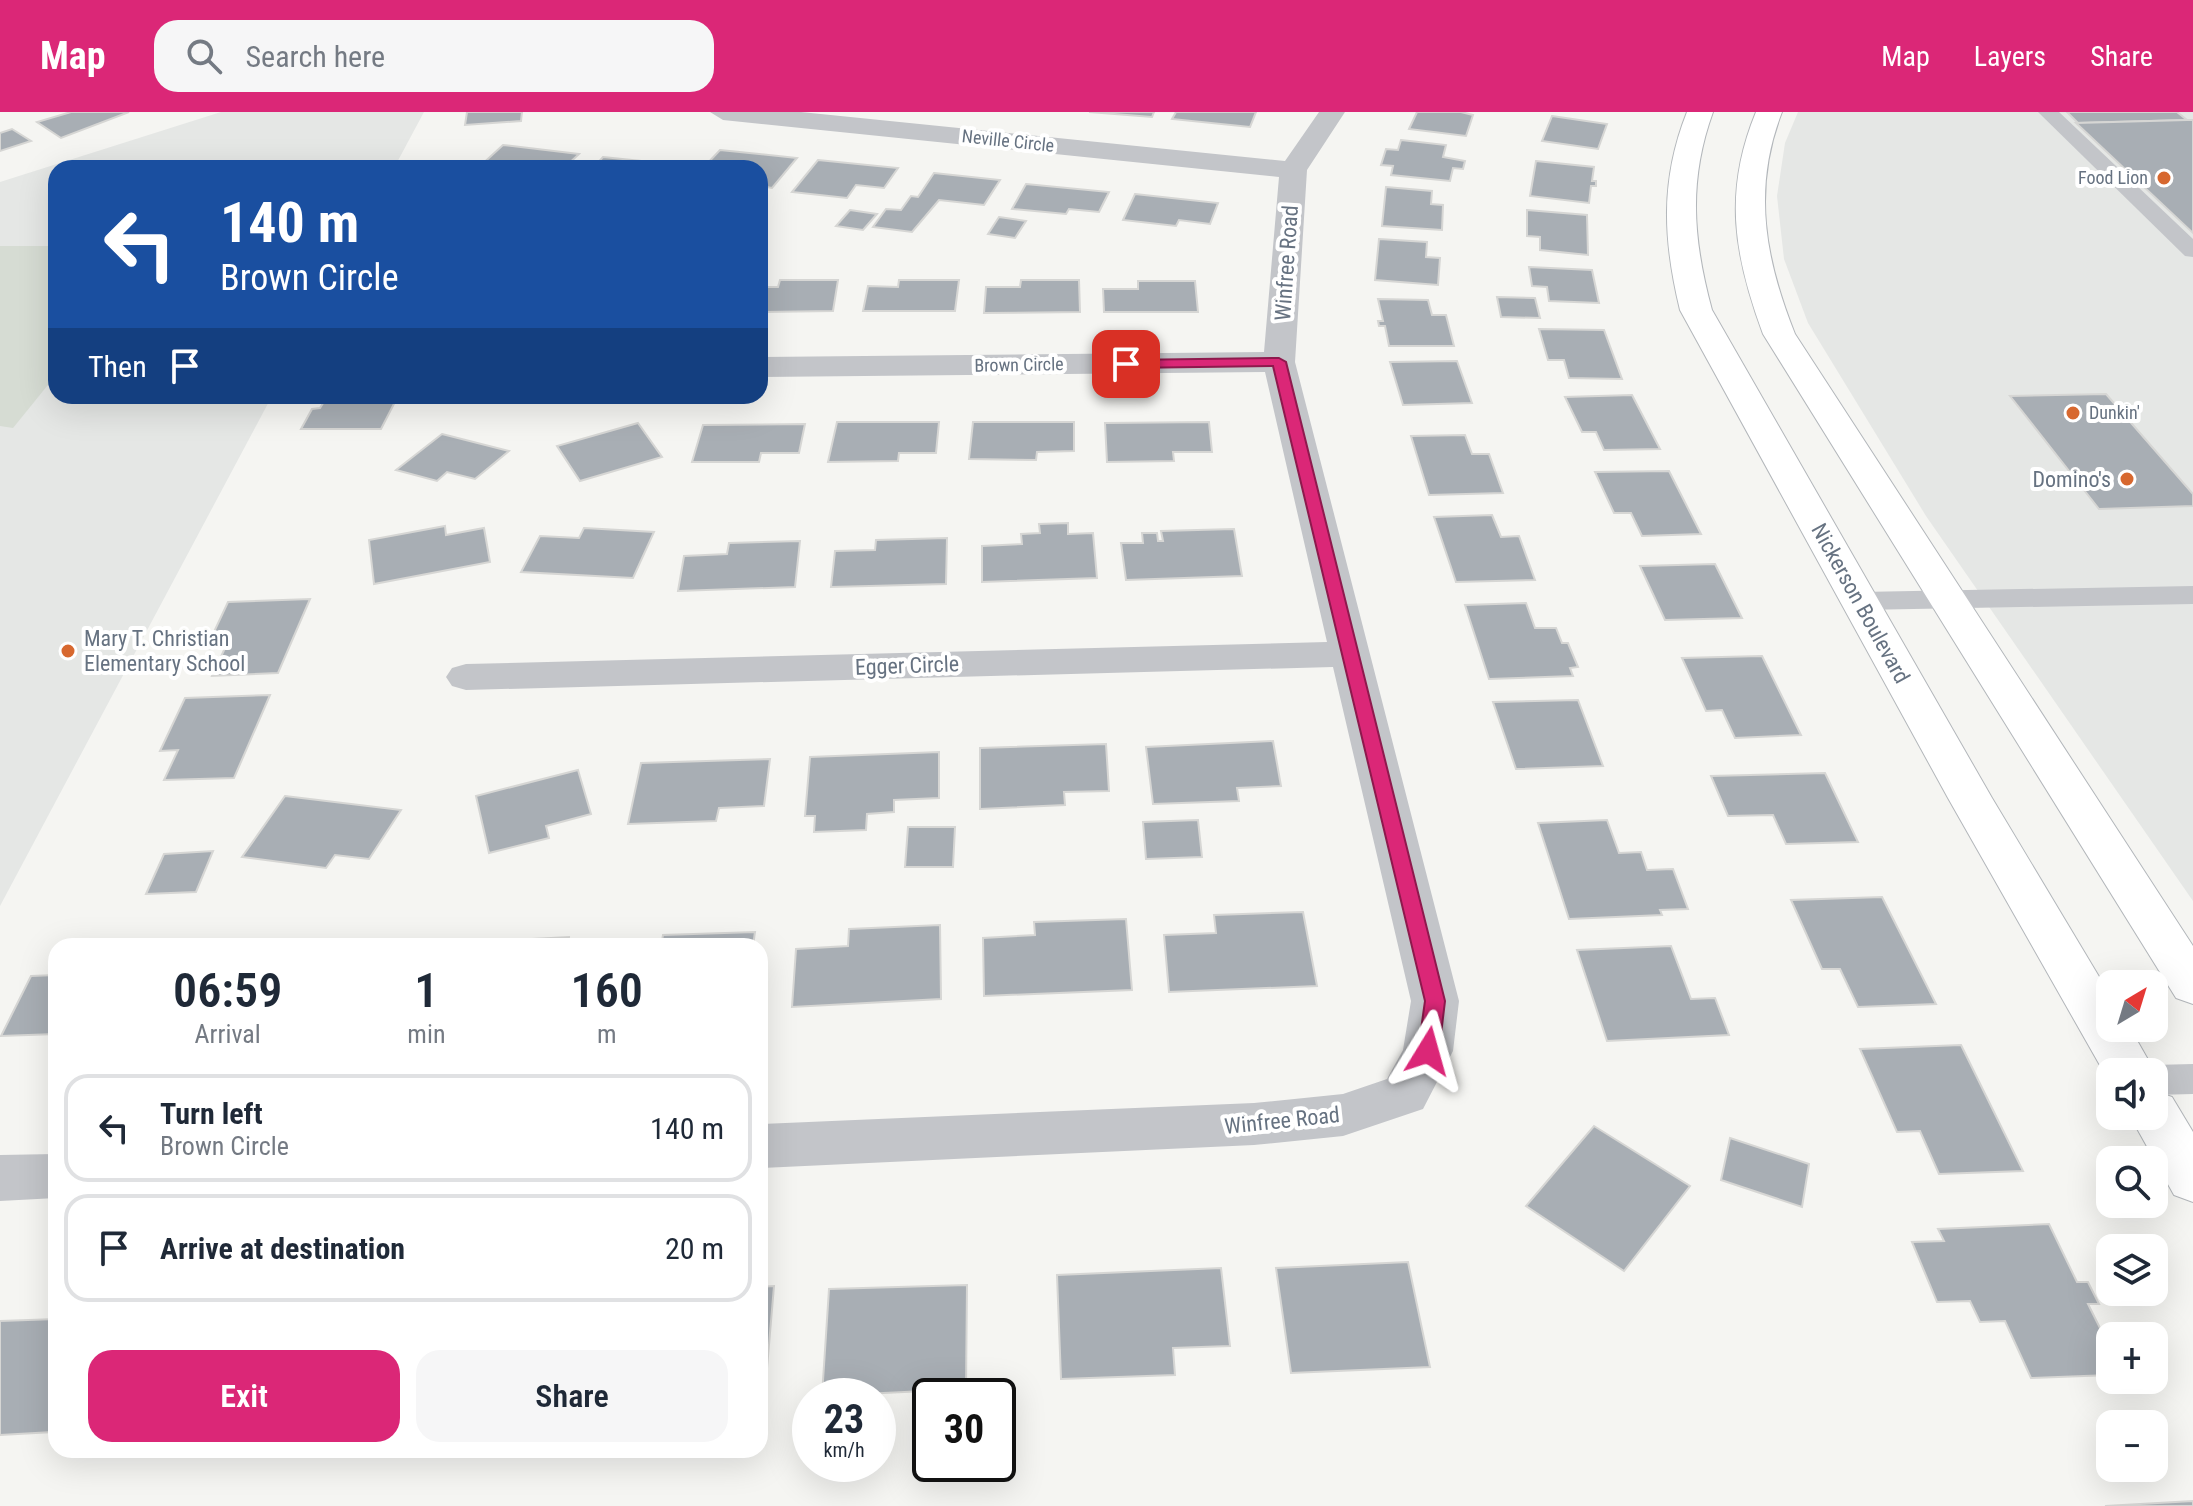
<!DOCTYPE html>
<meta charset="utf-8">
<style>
body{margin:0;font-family:"Roboto Condensed",sans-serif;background:#f6f6f7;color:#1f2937;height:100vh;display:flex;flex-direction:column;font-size:30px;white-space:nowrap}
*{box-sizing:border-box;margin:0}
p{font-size:26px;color:#747a83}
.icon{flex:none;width:44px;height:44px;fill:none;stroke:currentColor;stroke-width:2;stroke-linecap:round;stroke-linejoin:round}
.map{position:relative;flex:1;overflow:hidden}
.details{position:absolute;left:48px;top:826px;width:720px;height:520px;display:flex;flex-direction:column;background:#fff;border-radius:24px;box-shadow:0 8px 32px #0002}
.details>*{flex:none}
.top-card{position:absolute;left:48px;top:48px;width:720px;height:244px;border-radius:24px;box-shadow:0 8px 32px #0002;background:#1a4fa0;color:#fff;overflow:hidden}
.needle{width:52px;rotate:38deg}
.buttons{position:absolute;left:2096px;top:858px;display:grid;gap:16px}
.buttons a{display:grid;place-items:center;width:72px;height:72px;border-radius:16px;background:#fff;box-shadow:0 8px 32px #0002;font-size:40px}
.speed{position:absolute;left:792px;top:1266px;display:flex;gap:16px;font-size:40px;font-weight:700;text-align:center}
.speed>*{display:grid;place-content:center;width:104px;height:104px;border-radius:50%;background:#fff;box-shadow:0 8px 32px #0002;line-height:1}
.speed small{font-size:20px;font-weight:400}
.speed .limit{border:4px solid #111;border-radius:12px;background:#fff;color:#111}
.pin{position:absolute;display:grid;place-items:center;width:68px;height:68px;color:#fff;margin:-34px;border-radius:16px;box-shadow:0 4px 12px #0006}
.me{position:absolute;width:88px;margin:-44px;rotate:8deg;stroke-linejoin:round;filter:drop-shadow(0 0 6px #0008)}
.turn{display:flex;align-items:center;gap:28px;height:168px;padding:0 40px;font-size:36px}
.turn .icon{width:104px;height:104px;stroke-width:2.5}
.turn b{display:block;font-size:56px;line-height:68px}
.then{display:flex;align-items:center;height:76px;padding:0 40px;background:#0003;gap:16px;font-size:30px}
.eta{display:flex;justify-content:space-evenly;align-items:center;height:136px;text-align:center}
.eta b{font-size:48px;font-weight:600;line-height:56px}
.action{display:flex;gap:16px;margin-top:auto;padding:16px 40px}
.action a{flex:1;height:92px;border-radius:24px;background:#db2777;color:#fff;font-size:32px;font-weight:600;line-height:92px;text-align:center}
.action a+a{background:#f6f6f7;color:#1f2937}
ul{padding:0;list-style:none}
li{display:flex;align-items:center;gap:24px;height:108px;margin:0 16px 12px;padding:0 24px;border:4px solid #e0e1e3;border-radius:24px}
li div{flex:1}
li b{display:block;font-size:30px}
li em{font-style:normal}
header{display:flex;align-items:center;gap:48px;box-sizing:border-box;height:112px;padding:0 40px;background:#db2777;color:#fff}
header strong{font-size:38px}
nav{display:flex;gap:44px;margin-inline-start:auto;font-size:28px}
.search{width:560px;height:72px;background:#f6f6f7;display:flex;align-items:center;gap:20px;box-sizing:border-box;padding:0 28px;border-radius:24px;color:#747a83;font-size:30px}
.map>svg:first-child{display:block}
.built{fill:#e5e7e5}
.green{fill:#d6dcd3}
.building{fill:#a8aeb4;stroke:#d6d6d4;stroke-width:2}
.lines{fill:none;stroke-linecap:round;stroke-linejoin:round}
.secondary-casing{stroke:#b3b7bb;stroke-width:2}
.lane{fill:#c3c5c9;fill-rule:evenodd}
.street{fill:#c3c5c9;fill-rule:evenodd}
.secondary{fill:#fff;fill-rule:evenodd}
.route{fill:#db2777;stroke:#8e194d;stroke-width:2}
.poi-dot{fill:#d7682f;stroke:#fff;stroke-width:3}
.labels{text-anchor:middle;stroke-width:8;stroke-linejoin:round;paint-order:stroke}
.far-street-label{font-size:18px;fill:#667281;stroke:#fff}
.far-poi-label{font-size:18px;fill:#667281;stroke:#fff;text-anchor:end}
.street-label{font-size:22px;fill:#667281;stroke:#fff}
.poi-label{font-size:22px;fill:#667281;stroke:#fff;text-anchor:end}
</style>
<header>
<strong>Map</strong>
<div class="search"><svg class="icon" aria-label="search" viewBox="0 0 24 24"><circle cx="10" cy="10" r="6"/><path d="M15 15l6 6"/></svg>Search here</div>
<nav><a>Map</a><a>Layers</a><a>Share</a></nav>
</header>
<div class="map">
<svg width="2193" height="1394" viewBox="0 0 2193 1394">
<rect width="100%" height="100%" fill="#f5f5f2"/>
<g class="built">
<polygon points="221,0 424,0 394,56 56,56 56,284 272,284 0,794 0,70"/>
<polygon points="1798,0 2193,0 2193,789 1926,404 1808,211 1784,147 1777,84 1785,31"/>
</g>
<polygon class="green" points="0,134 56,134 56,263 13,316 0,314"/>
<g class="building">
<polygon points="71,0 129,0 61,26 37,10"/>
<polygon points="467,0 522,0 521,9 465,13"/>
<polygon points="1089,0 1154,0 1152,5"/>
<polygon points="1176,0 1256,0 1250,15 1172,7"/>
<polygon points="1417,0 1461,0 1473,3 1466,24 1409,17"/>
<polygon points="2067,0 2177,0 2187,8 2078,11"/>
<polygon points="1552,4 1607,12 1598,37 1542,29"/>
<polygon points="2187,8 2193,8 2193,121 2076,11"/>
<polygon points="12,17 31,29 0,39 0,21"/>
<polygon points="1401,28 1446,33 1443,45 1465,49 1463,57 1453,56 1450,69 1391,63 1393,54 1381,53 1386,37 1398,38"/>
<polygon points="503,33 579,42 564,56 478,56"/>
<polygon points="720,38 797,46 772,76 760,74 760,56 703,56"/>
<polygon points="603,45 681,53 679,56 593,56"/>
<polygon points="818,48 898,56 884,76 856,73 847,86 792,80"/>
<polygon points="1536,49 1594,55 1592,69 1596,69 1596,74 1591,74 1589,91 1530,84"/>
<polygon points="934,61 1000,68 984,93 939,88 912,120 873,115 886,97 901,98 911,84 918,85"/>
<polygon points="1026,72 1109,80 1099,100 1069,97 1066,102 1012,97"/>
<polygon points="1386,75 1432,79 1431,92 1443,93 1442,118 1382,114"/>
<polygon points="1135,82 1218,91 1210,112 1179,108 1176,114 1123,108"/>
<polygon points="850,98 877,102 863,118 836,114"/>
<polygon points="1527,98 1587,103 1588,143 1540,138 1540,125 1527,124"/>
<polygon points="999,105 1026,109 1015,126 988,122"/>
<polygon points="1379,127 1427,130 1426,145 1440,146 1438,173 1375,168"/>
<polygon points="1529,155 1592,158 1599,191 1549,189 1547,175 1532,174"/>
<polygon points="780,168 838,168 833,199 760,200 760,175 778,175"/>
<polygon points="899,168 959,168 955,199 863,199 868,174 898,175"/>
<polygon points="1021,168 1079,168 1080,200 984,201 986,175 1020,175"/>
<polygon points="1138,169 1195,169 1198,200 1104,200 1103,177 1138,177"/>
<polygon points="1497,185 1535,186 1540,206 1501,205"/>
<polygon points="1378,187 1428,188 1432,203 1446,203 1454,234 1389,234 1385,214 1379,214 1378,209 1383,209"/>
<polygon points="1539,217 1604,218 1622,267 1569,266 1564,248 1548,248"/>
<polygon points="1457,249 1472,291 1403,293 1390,250"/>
<polygon points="2106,282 2193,382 2193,394 2099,397 2010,284"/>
<polygon points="1632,283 1660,337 1604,338 1596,320 1582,320 1565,285"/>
<polygon points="311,284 398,284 381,317 301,317 312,297 320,296 325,288 308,288"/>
<polygon points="837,310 939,310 936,341 899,341 898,349 828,350"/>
<polygon points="973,310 1074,310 1074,339 1037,340 1036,348 969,347"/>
<polygon points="1209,310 1212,340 1173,340 1174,349 1107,350 1105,311"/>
<polygon points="638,311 662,345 580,369 557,334"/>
<polygon points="805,312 799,341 761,341 759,350 692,350 703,313"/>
<polygon points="442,322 509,339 475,367 447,360 437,369 396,358"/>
<polygon points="1465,323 1472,342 1489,342 1503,381 1429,383 1411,324"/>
<polygon points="1669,359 1701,422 1642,424 1631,401 1614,401 1595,360"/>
<polygon points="1492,403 1501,425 1519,424 1535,468 1456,470 1434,405"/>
<polygon points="1068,411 1068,422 1093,421 1097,466 982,470 982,434 1022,432 1021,422 1040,421 1039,412"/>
<polygon points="445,414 446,423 484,416 490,450 374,472 369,428"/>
<polygon points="584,416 654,420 633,466 521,460 540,424 579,426"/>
<polygon points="1234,417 1242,464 1126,468 1121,431 1143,431 1142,421 1157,421 1158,429 1163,429 1161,419"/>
<polygon points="947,426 946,472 831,475 835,439 875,438 876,428"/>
<polygon points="800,429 795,475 678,479 684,444 727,442 729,431"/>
<polygon points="1715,452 1742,506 1665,508 1640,454"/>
<polygon points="310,487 278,561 212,564 225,536 206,537 228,490"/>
<polygon points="1526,491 1535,516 1556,516 1562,531 1568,531 1578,555 1570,556 1573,564 1489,567 1465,493"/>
<polygon points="1762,544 1801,623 1735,626 1722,598 1706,599 1682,546"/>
<polygon points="270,583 234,666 164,668 178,638 160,639 185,586"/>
<polygon points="1578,588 1603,654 1516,657 1493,590"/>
<polygon points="1273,629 1281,674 1237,676 1239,689 1153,692 1146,635"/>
<polygon points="1106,632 1109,679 1064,680 1065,693 980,697 980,636"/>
<polygon points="939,640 939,686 894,688 894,700 867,702 866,718 814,720 815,704 805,704 810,645"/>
<polygon points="770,647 764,694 719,696 716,709 628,712 641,651"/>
<polygon points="578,658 591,702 546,714 549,726 489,741 476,684"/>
<polygon points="1825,661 1858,730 1786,732 1773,703 1728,704 1711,664"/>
<polygon points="285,684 401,698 369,747 335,743 326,756 242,745"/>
<polygon points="1198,708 1202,745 1146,747 1143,710"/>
<polygon points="1607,708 1619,741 1641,740 1647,758 1673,757 1688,797 1660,798 1662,803 1569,807 1538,711"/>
<polygon points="908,715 955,715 953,755 905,755"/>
<polygon points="213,739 196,780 146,782 164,742"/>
<polygon points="1882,785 1936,892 1858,895 1840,857 1822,857 1791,788"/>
<polygon points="1303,800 1317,874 1169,880 1164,823 1216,821 1214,803"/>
<polygon points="1126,807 1132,878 984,884 983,826 1035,823 1034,810"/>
<polygon points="940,813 941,887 792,895 796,837 848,834 849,817"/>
<polygon points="755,820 753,834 661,834 663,823"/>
<polygon points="569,825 568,834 472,834 474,830"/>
<polygon points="373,830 371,834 306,834 306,833"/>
<polygon points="1671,834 1691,887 1715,886 1729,923 1607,929 1577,838"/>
<polygon points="56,863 56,922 1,924 31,864"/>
<polygon points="1961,933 2023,1059 1939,1062 1920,1019 1897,1020 1860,937"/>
<polygon points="1594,1014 1690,1074 1624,1159 1526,1094"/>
<polygon points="1730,1026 1809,1052 1802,1095 1721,1068"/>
<polygon points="2049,1112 2077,1170 2088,1170 2099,1192 2088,1192 2110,1236 2110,1263 2031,1266 2005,1209 1980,1210 1970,1189 1937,1190 1912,1130 1944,1129 1938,1117"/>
<polygon points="1408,1150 1430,1255 1291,1261 1276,1156"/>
<polygon points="1221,1156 1230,1234 1173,1236 1175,1263 1061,1267 1057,1163"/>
<polygon points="967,1173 966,1277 822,1284 829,1177"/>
<polygon points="774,1174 767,1256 760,1256 760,1175"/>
<polygon points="56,1207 53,1320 0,1323 0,1209"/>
<polygon points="2193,1389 2193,1394 2105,1394"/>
</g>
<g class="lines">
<g class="secondary-casing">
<g id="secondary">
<path d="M1687,0H1713C1688,69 1693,128 1712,198L1992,686L2110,883V916H2130L2155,960L2154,963L2110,960V971L1948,686L1680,198C1663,128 1660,68 1687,0Z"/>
<path d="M1756,0H1782C1752,77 1765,147 1795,222L2193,834V892L2176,886L1763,222C1734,143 1723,80 1756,0Z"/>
<polygon points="2154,979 2172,985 2193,1020 2193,1090 2174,1083 2130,1004 2154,1004"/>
</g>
</g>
<g class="lane">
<polygon points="2038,0 2059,0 2193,127 2193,145 2185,144"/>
<polygon points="2193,474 2193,492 1860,498 1850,495 1846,489 1850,483 1860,480"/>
<polygon points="2193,952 2193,982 2154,983 2154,960 2140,960 2154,953"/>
</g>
<g class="street">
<polygon points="710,0 801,0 1285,49 1319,0 1345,0 1307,58 1295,250 1459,889 1453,939 1423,997 1343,1024 1254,1033 760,1056 760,1012 1254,991 1343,982 1387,967 1403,938 1411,889 1333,555 466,578 452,574 446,565 452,556 466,552 1327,530 1265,260 760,265 760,245 1264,240 1279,65 723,8"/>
<polygon points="56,1042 56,1086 0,1089 0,1043"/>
</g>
<use href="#secondary" class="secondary"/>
</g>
<polygon class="route" points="1279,246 1286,250 1445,889 1439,939 1428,947 1418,939 1425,889 1273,254 1126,256 1120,252 1126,248"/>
<g class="poi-dot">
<circle cx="2164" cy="66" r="8"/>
<circle cx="2073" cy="301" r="8"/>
<circle cx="2127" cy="367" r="8"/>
<circle cx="68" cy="539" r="8"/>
</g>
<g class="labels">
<g class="far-street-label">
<text transform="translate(1008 29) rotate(6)" y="6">Neville Circle</text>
<text transform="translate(1019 253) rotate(-1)" y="6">Brown Circle</text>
</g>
<g class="far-poi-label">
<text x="2148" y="72">Food Lion</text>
<text x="2089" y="307" text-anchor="start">Dunkin'</text>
</g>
<g class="street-label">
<text transform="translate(1286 151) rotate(-86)" y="8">Winfree Road</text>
<text transform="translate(1861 491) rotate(61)" y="8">Nickerson Boulevard</text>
<text transform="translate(907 553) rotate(-2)" y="8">Egger Circle</text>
<text transform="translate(1282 1008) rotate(-6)" y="8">Winfree Road</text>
</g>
<g class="poi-label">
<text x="2111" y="375">Domino's</text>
<text x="84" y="534" text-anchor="start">Mary T. Christian<tspan x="84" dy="25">Elementary School</tspan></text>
</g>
</g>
</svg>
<div class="buttons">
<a><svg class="needle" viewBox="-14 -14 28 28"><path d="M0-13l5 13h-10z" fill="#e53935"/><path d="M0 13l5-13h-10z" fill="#747a83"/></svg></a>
<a><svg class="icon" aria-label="sound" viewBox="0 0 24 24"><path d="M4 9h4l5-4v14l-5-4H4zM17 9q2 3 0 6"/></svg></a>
<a><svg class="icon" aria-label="search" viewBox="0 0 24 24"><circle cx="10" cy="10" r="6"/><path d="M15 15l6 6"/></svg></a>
<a><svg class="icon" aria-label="layers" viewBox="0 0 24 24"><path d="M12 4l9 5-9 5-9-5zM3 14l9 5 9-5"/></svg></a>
<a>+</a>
<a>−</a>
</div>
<div class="speed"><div>23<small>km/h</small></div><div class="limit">30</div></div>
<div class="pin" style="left:1126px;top:252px;background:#d93025"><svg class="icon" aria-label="arrive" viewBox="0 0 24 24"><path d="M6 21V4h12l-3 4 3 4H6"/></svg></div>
<svg class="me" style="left:1428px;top:939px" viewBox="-20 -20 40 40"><path d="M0-17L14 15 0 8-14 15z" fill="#db2777" stroke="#fff" stroke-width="4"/></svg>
<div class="top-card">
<div class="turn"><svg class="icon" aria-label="left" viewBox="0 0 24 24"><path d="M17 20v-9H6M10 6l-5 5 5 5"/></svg><div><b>140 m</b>Brown Circle</div></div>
<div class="then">Then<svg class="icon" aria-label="arrive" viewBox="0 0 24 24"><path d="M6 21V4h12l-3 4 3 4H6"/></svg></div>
</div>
<section class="details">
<div class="eta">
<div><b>06:59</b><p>Arrival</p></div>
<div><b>1</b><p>min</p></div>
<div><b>160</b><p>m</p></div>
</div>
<ul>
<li><svg class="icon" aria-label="left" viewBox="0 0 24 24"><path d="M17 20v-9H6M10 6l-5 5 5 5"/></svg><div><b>Turn left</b><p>Brown Circle</p></div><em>140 m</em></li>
<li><svg class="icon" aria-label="arrive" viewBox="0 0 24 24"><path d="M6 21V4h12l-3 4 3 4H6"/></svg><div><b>Arrive at destination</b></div><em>20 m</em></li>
</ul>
<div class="action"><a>Exit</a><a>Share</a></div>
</section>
</div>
